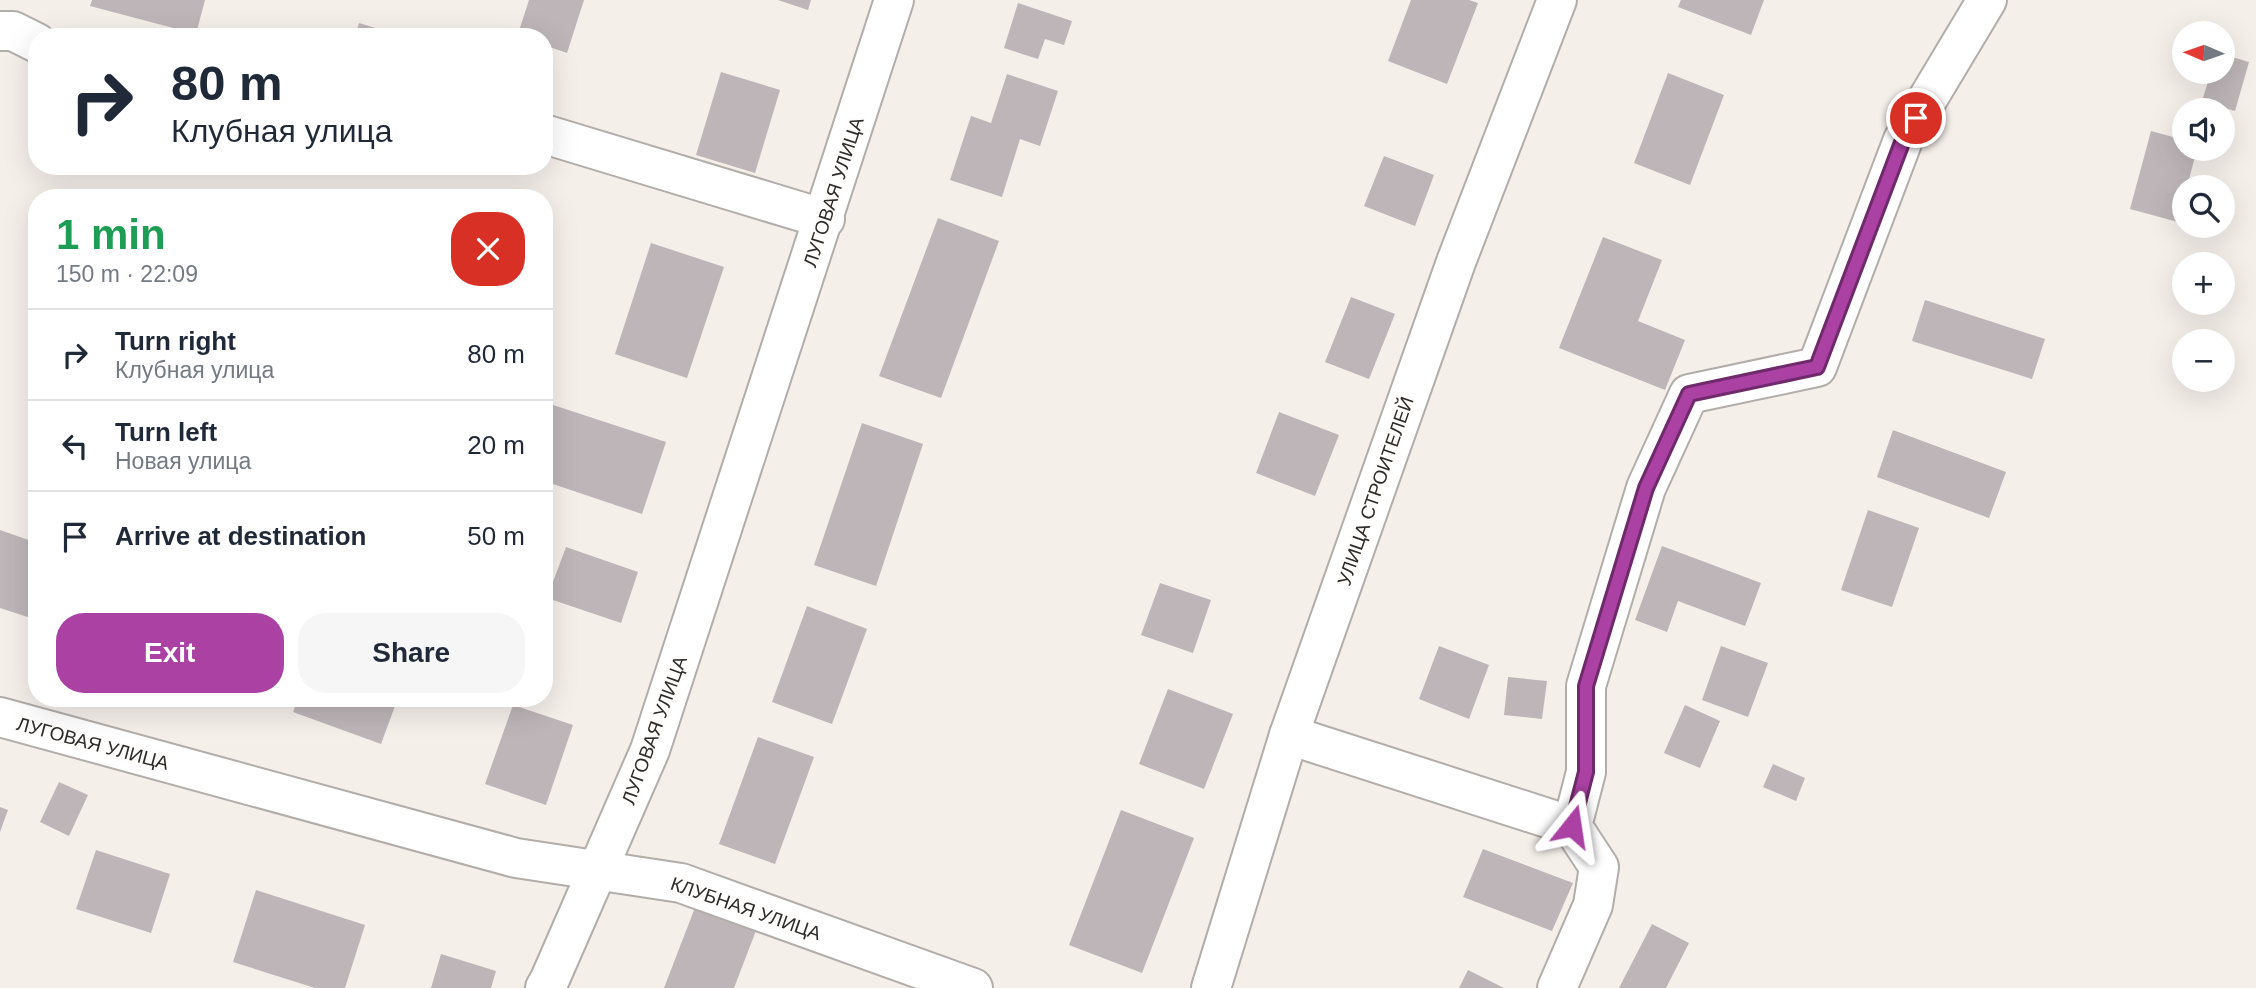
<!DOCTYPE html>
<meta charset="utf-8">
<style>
body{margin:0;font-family:Arial,sans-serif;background:#f6f6f7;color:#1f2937;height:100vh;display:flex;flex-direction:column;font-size:26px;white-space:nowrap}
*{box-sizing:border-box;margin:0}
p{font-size:23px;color:#747a83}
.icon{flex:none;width:38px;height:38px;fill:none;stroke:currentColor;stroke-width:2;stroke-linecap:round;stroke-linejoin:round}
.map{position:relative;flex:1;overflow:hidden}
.panel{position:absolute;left:28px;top:189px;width:525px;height:518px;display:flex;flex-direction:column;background:#fff;border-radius:28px;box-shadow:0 7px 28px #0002}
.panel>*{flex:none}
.guide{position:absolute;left:28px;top:28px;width:525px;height:147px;border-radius:28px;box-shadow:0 7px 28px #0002;background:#fff;color:#1f2937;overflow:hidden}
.needle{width:46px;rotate:272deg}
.fabs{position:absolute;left:2172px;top:21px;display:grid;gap:14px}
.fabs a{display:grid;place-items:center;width:63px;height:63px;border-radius:50%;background:#fff;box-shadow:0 7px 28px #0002;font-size:35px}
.pin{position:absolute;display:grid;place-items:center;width:60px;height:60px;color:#fff;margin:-30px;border:4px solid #fff;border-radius:50%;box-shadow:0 2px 7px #0007}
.me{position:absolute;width:77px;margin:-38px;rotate:15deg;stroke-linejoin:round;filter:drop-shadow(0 0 5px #0008)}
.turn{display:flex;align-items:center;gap:24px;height:147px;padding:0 28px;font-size:32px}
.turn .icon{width:91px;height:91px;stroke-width:2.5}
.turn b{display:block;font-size:49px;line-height:60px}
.round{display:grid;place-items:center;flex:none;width:74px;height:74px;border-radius:28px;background:#f6f6f7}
.overview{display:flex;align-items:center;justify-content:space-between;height:119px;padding:0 28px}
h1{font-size:42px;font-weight:600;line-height:52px;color:#1e9e55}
.cta{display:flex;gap:14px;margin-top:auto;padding:14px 28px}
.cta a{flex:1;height:80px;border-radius:28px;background:#aa41a3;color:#fff;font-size:28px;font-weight:600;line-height:80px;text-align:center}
.cta a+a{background:#f6f6f7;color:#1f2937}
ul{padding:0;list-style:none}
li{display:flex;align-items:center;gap:21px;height:91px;padding:0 28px;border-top:2px solid #e0e1e3}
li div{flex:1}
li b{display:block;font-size:26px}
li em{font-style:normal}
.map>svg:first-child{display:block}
.building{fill:#bdb5b7}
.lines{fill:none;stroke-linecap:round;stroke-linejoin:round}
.minor-casing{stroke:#b3ada9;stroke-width:42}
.minor{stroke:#fff;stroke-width:38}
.route-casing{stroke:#6e2a6a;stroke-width:18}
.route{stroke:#aa41a3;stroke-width:12}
.labels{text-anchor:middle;stroke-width:5;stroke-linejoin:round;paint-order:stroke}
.street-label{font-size:19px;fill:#2d2b29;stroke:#fefdfc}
</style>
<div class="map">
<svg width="2256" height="988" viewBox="0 0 2256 988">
<rect width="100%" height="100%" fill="#f5efea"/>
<g class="building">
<polygon points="92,0 205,0 196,34 90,6"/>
<polygon points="529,0 584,0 567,53 544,45 544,37 517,37"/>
<polygon points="778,0 811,0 808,10"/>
<polygon points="1411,0 1469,0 1478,3 1447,84 1388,61"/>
<polygon points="1681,0 1764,0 1751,35 1678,7"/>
<polygon points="1018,3 1072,21 1064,45 1045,39 1038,59 1004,48"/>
<polygon points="359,23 402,36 402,37 355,37"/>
<polygon points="2222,54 2249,62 2235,111 2202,101 2211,72 2222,72"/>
<polygon points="721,72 780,90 755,173 696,155"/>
<polygon points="1668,73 1724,95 1690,185 1634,163"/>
<polygon points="1007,74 1058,91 1040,146 1020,139 1002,197 950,180 971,116 991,123"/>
<polygon points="2151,131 2184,140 2184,149 2197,149 2187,187 2184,187 2184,199 2178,222 2130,209"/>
<polygon points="1384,156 1434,175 1415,226 1364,206"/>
<polygon points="938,218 999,241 941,398 879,376"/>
<polygon points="1603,237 1662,260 1638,321 1685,340 1665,390 1559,348"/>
<polygon points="651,243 724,267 687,378 615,354"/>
<polygon points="1351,297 1395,314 1369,379 1325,362"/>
<polygon points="1925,300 2045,339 2032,379 1912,341"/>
<polygon points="544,402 666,442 642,514 544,481"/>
<polygon points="1279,412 1339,435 1315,496 1256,473"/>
<polygon points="862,423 923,444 876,586 814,565"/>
<polygon points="1893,430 2006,472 1989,518 1877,477"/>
<polygon points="1868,510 1919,528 1892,607 1841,590"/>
<polygon points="0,530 37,543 37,620 0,608"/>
<polygon points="1662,546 1761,583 1745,626 1678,601 1667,632 1635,620"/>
<polygon points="566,547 638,572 621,623 547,598"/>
<polygon points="1160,583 1211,600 1193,653 1141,635"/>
<polygon points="807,606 867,629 832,724 772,702"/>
<polygon points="1439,646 1489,665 1469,719 1419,699"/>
<polygon points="1721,646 1768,663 1748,717 1702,700"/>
<polygon points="1508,677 1547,681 1542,719 1504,715"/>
<polygon points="1168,689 1233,714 1204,789 1139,764"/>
<polygon points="298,698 398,698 381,744 293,712"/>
<polygon points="513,705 573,725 546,805 485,784"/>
<polygon points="1685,705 1720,721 1700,768 1664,753"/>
<polygon points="758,737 814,757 775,864 719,844"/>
<polygon points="1773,764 1805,778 1796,801 1763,787"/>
<polygon points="59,782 88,795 69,836 40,822"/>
<polygon points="0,807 8,810 0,832"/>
<polygon points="1121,810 1194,838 1142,973 1069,945"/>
<polygon points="1483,849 1573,883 1552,931 1463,897"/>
<polygon points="96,850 170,874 151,933 76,909"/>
<polygon points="256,890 365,925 345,988 315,988 233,962"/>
<polygon points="696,905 757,928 734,988 664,988"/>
<polygon points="1652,924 1689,943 1666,988 1619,988"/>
<polygon points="441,954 496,971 491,988 431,988"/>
<polygon points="1468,970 1504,988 1459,988"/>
</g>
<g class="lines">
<g class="minor-casing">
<g id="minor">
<polyline points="0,31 13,31 37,43"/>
<polyline points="544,134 825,219"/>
<polyline points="0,717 516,858 681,883 973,988"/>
<polyline points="1289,735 1572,826"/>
<polyline points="545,988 550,979 650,750 894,0"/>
<polyline points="1211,988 1289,735 1456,262 1557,0"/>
<polyline points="1557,988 1593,905 1599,867 1572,826 1586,772 1586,686 1646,488 1689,394 1817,367 1903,140 1987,0"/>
</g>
</g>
<use href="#minor" class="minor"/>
</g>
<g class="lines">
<g class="route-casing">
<polyline id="route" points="1572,826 1586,772 1586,686 1646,488 1689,394 1817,367 1903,140 1916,118"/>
</g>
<use href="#route" class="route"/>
</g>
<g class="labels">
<g class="street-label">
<text transform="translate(833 192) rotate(-72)" y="7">ЛУГОВАЯ УЛИЦА</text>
<text transform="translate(1375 491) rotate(-71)" y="7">УЛИЦА СТРОИТЕЛЕЙ</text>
<text transform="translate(654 730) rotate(-70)" y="7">ЛУГОВАЯ УЛИЦА</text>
<text transform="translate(93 743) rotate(15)" y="7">ЛУГОВАЯ УЛИЦА</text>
<text transform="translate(746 908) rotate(19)" y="7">КЛУБНАЯ УЛИЦА</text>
</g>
</g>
</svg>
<div class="fabs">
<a><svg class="needle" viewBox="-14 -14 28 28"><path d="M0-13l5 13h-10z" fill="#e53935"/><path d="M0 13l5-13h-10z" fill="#747a83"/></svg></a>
<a><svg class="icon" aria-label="sound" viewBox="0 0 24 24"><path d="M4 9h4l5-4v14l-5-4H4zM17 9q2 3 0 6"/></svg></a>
<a><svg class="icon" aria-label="search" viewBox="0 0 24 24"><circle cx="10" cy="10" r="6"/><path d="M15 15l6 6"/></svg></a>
<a>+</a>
<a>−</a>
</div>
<div class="pin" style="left:1916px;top:118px;background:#d93025"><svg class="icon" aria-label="arrive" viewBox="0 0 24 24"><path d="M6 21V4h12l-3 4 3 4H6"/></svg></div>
<svg class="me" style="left:1572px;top:826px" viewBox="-20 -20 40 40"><path d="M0-17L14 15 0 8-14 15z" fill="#aa41a3" stroke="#fff" stroke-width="4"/></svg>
<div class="guide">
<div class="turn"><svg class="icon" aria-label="right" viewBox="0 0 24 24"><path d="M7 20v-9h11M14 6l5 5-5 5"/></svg><div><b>80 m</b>Клубная улица</div></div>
</div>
<section class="panel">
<div class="overview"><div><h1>1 min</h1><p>150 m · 22:09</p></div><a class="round" style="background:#d93025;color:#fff"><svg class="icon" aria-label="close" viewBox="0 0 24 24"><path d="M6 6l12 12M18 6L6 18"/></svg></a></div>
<ul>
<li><svg class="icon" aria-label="right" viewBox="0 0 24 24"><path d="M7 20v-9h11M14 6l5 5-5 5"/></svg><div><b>Turn right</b><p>Клубная улица</p></div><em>80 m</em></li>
<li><svg class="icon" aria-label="left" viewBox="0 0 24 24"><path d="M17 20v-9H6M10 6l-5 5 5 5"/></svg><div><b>Turn left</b><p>Новая улица</p></div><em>20 m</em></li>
<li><svg class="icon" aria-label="arrive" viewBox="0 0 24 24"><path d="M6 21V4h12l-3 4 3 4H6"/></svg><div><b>Arrive at destination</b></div><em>50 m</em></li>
</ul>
<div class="cta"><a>Exit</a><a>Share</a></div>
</section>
</div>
